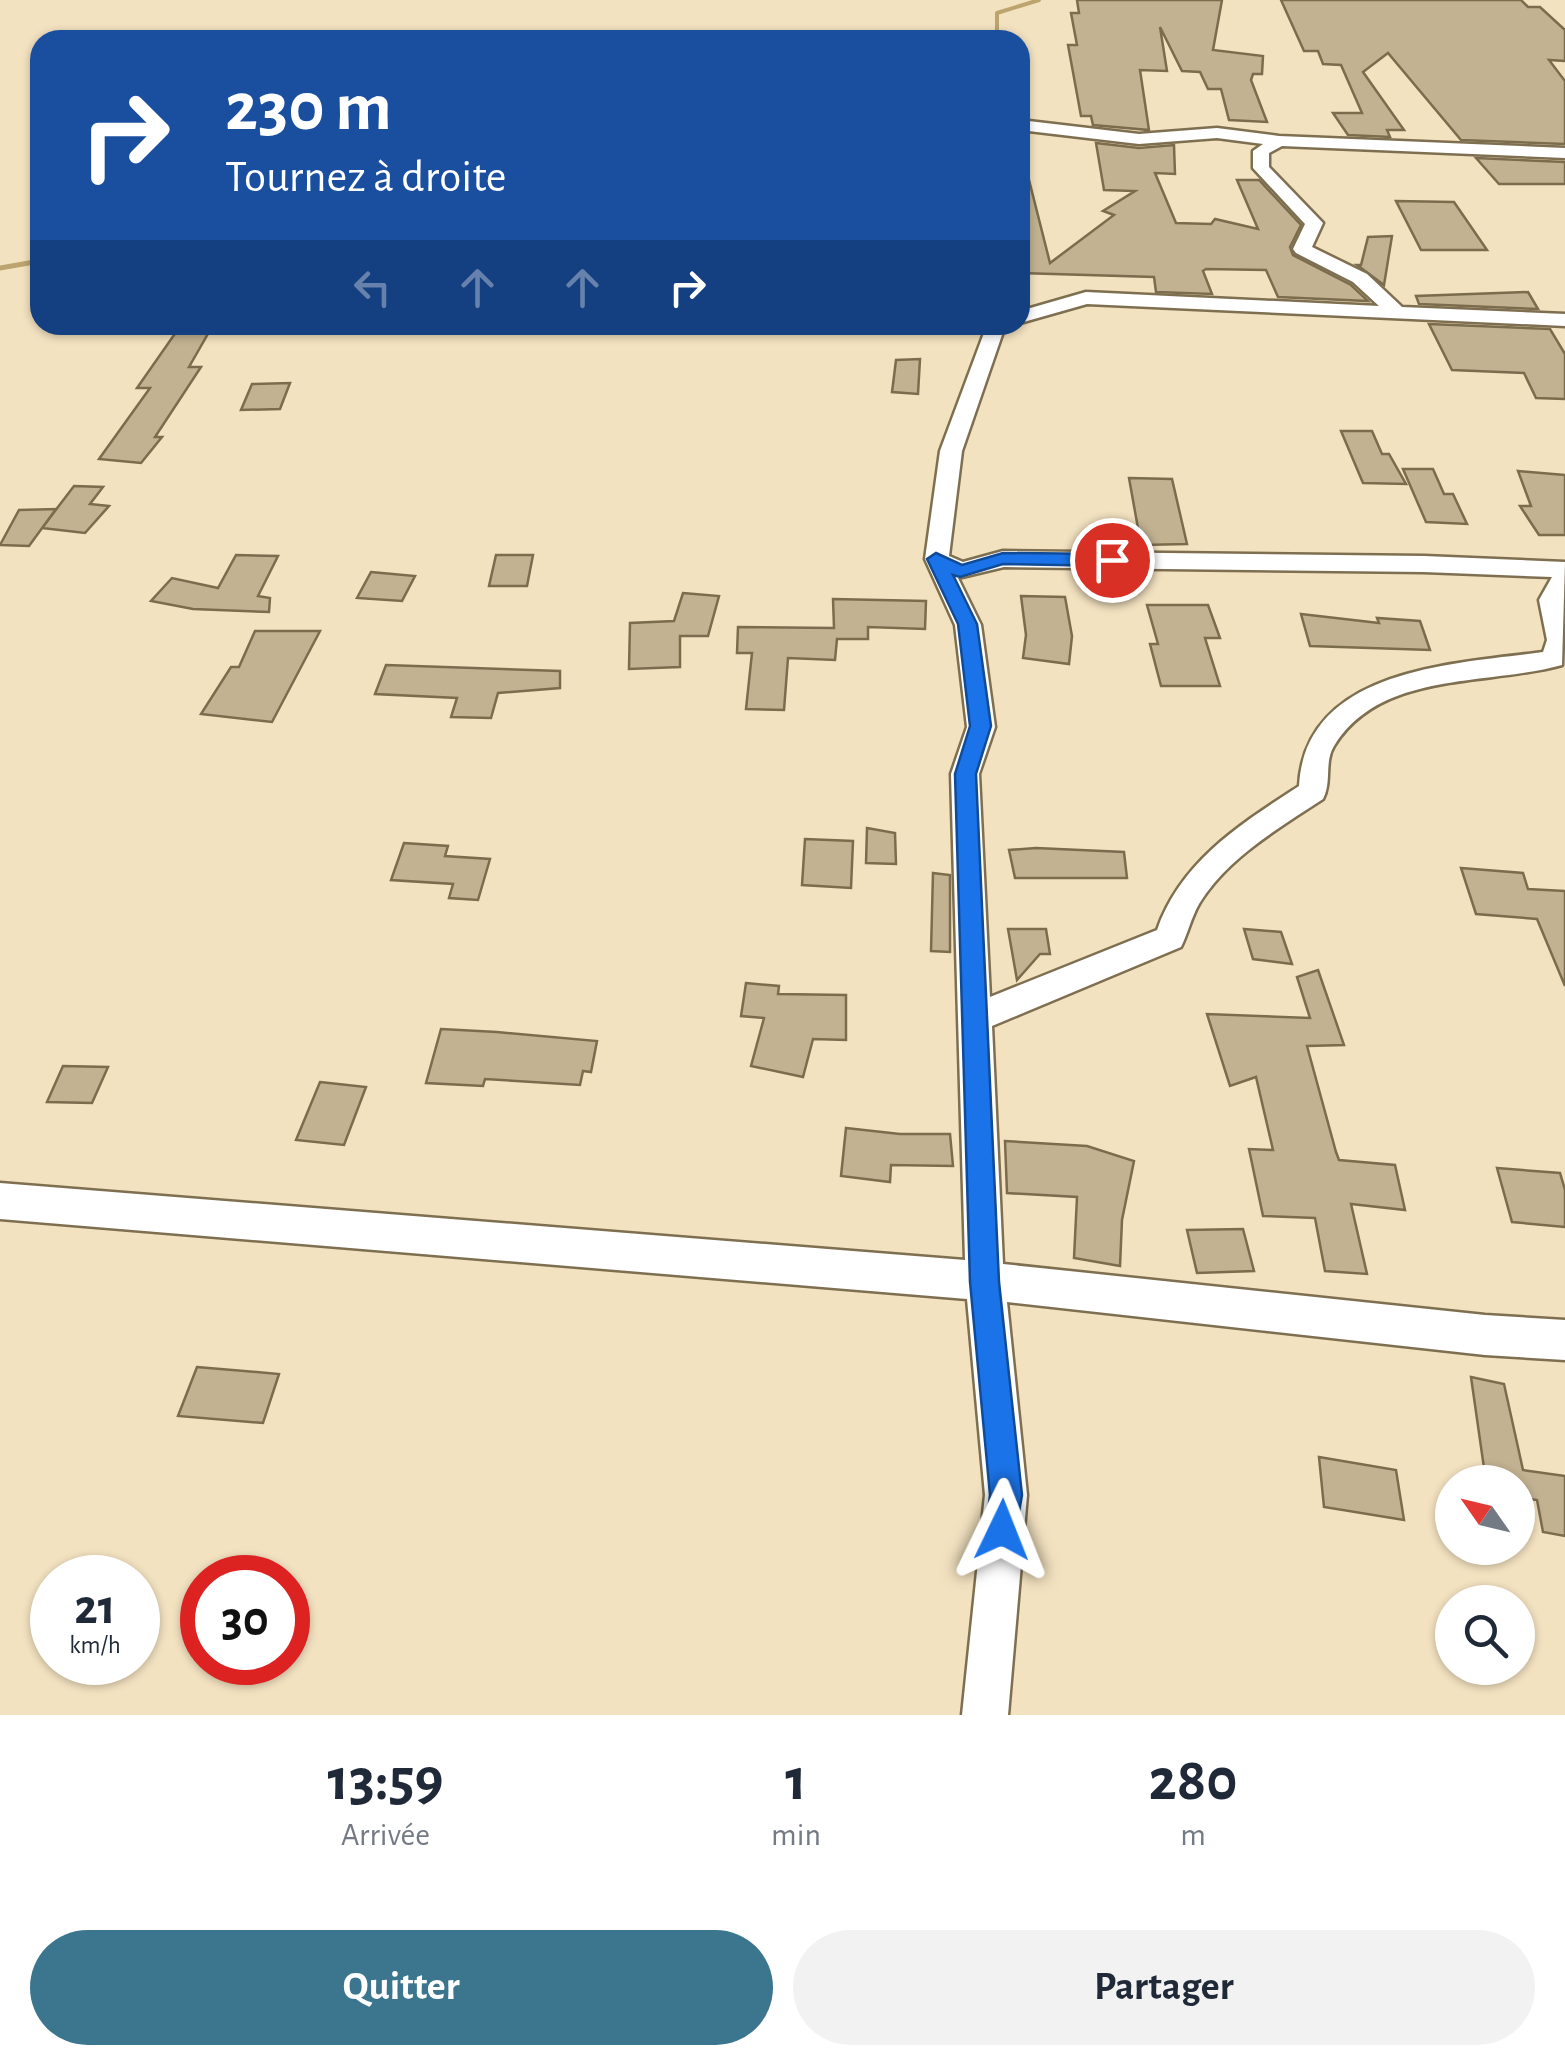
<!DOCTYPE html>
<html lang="fr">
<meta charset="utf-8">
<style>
body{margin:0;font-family:"Alegreya Sans",sans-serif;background:#f2f2f3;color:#1f2937;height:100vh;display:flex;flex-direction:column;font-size:38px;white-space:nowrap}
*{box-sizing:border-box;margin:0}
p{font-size:32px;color:#747a83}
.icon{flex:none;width:55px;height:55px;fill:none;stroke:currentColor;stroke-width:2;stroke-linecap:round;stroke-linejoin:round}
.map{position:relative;height:1715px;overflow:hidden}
.drawer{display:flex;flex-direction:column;background:#fff;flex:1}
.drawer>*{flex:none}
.guide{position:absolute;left:30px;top:30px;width:1000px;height:305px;border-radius:30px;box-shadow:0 2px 8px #0004;background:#1a4fa0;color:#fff;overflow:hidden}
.needle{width:65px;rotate:304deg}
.buttons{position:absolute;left:1435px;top:1465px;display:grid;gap:20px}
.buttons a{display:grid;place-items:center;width:100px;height:100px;border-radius:50%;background:#fff;box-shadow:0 2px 8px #0004;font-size:50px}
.speed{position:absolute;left:30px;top:1555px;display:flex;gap:20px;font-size:50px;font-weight:700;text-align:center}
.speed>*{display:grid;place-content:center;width:130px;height:130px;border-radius:50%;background:#fff;box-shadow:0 2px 8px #0004;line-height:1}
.speed small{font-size:25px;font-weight:400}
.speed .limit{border:15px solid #d22;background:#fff;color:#111}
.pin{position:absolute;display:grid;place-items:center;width:85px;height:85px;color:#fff;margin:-42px;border:5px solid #fff;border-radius:50%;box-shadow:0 2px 10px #0007}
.me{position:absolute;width:110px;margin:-55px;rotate:2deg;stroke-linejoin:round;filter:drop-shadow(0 0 8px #0008)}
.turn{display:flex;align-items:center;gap:35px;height:210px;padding:0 30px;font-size:45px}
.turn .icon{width:130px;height:130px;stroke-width:2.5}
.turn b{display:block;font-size:70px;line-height:85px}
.lanes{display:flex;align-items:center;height:95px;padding:0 30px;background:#0003;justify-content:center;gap:50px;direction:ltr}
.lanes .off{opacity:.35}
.eta{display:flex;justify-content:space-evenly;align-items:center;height:170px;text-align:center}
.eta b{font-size:60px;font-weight:600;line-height:70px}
.cta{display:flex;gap:20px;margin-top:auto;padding:20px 30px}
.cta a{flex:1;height:115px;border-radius:60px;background:#3b768e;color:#fff;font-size:40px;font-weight:600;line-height:115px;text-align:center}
.cta a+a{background:#f2f2f3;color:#1f2937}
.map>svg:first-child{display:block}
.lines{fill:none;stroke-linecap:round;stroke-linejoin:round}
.stream-far1{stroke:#bda46f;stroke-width:4}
.stream{stroke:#bda46f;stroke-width:5}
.building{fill:#c2b291;stroke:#7b6c4e;stroke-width:2.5}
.minor-casing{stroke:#7e6f50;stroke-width:5}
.minor{fill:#fff;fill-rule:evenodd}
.route{fill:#1a73e8;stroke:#114b97;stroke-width:2.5}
</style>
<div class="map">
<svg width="1565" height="1715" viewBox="0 0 1565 1715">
<rect width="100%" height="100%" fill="#f3e2c0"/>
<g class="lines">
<polyline class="stream-far1" points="983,40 997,33 997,13 1039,0"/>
<polyline class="stream" points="0,268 40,261"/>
</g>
<g class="building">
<polygon points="1077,0 1222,0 1213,50 1263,56 1262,74 1253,74 1251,80 1267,122 1229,120 1221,89 1208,89 1200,72 1182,71 1160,27 1167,71 1140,70 1149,130 1093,125 1091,116 1081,116 1068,45 1077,45 1071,13 1079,13"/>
<polygon points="1281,0 1521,0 1528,7 1540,7 1565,30 1565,61 1549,60 1565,81 1565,144 1461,140 1388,53 1363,72 1404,130 1387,130 1390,137 1348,135 1333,113 1362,113 1341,65 1323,64 1318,51 1304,51"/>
<polygon points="1096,143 1139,148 1174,145 1175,174 1155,173 1176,223 1211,224 1215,219 1258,229 1237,180 1259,180 1301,225 1290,247 1293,255 1351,285 1368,301 1278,297 1266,270 1206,269 1203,271 1212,294 1156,292 1154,277 1020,273 1020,182 1029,180 1050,263 1114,215 1103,211 1135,191 1104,190"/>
<polygon points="1476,158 1565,162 1565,184 1499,184"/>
<polygon points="1396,201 1454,202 1487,250 1421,250"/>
<polygon points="1392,236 1384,285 1357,265 1361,265 1368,237"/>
<polygon points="1528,292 1538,309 1419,304 1416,296"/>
<polygon points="1429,324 1550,329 1565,354 1565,399 1536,398 1524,373 1452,370"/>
<polygon points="181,325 213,325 189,367 201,367 155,437 162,437 141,463 99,459 150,388 137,388"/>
<polygon points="920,359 918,394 892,392 896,360"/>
<polygon points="290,383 280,409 241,410 252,384"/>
<polygon points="1341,431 1372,431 1382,454 1389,454 1406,484 1363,483"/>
<polygon points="1403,469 1433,469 1444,494 1453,494 1467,524 1426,522"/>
<polygon points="1518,471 1565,475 1565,535 1539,535 1520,506 1531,506"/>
<polygon points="1129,478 1172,479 1187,544 1141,545"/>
<polygon points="74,486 103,487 90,504 109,506 85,533 42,528"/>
<polygon points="56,509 29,546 0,545 19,510"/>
<polygon points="236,555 278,556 258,596 270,598 269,612 193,609 151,601 172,578 218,588"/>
<polygon points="496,555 533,555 527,586 489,586"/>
<polygon points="371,572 415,576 402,601 357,598"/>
<polygon points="683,593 719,596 708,636 680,636 680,667 629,669 630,623 674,621"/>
<polygon points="1021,596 1065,597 1072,636 1069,664 1023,658 1026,635"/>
<polygon points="833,599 926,601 925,629 868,627 868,639 837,639 835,660 788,658 784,710 746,709 752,653 737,653 738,627 834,628"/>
<polygon points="1147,605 1208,605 1220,638 1205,638 1220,686 1161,686 1150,644 1158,644"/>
<polygon points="1301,614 1379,623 1377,618 1420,621 1430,650 1310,646"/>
<polygon points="255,631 320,631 272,722 201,714 231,667 239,667"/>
<polygon points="386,665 560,671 560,688 498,693 491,718 451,717 457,698 375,694"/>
<polygon points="867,828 895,833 896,864 866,863"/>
<polygon points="805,839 853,841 851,888 802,885"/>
<polygon points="404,843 448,846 445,856 490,859 478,900 449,898 453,884 391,880"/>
<polygon points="1036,848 1124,852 1127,878 1015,878 1009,850"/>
<polygon points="1461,868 1523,873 1528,889 1565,891 1565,986 1537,919 1476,914"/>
<polygon points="933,873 950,875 950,952 931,951"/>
<polygon points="1008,929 1046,929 1050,954 1040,954 1017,980"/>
<polygon points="1244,929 1281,932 1292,964 1253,959"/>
<polygon points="1318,970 1344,1045 1307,1046 1336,1152 1339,1160 1395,1165 1405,1210 1351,1204 1367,1274 1325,1271 1315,1218 1263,1216 1249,1149 1273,1150 1256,1077 1230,1086 1207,1014 1310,1018 1297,977"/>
<polygon points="746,983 779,986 778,994 846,995 846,1040 813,1039 803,1077 751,1066 764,1018 741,1016"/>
<polygon points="441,1029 497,1032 597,1041 591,1072 583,1071 580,1085 485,1079 483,1086 426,1083"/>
<polygon points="63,1066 108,1067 92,1103 47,1102"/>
<polygon points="320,1082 366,1087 344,1145 296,1140"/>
<polygon points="846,1128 900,1134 950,1134 953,1166 891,1165 890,1182 841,1176"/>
<polygon points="1005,1141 1087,1146 1134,1161 1122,1220 1120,1266 1074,1258 1077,1197 1007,1193"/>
<polygon points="1497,1168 1560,1173 1565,1190 1565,1227 1512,1222"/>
<polygon points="1243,1229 1254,1271 1197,1273 1187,1230"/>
<polygon points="197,1367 279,1374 263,1423 178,1416"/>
<polygon points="1471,1377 1504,1384 1523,1470 1565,1476 1565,1536 1543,1532 1537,1500 1518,1497 1518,1482 1486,1482"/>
<polygon points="1319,1457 1396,1470 1404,1520 1324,1507"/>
</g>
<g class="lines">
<g class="minor-casing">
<g id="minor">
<polygon points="1020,120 1139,134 1217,128 1279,136 1565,148 1565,158 1282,146 1269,153 1269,167 1323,223 1312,247 1367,274 1402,307 1565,314 1565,326 1087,304 1020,323 1020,311 1086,292 1379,306 1353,282 1296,253 1293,249 1305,224 1253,168 1253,151 1263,144 1217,138 1139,144 1020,130"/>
<path d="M987,325H1013L1003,332L962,451L949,556L963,562L1003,551L1424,556L1565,562L1562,665C1488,686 1381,670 1334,746C1324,762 1332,782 1323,799C1279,828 1227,858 1199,904C1191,918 1188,933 1181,947L992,1026L1003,1264L1485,1315L1565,1320V1360L1485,1355L1007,1302L1027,1495L1008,1715H962L985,1495L967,1299L0,1219V1183L965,1260L951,774L967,727L955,625L925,559L940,451ZM1004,567L1424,572L1552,577L1539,600L1547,640L1543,652C1454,664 1305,668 1299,786C1241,824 1181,861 1157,930L990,997L979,774L995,727L981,625L958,578Z"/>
</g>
</g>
<use href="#minor" class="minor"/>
</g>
<polygon class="route" points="936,553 962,565 1003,553 1112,554 1121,560 1112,566 1003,564 960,577 953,575 977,624 991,726 976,774 999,1282 1022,1495 1014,1541 1002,1546 991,1541 986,1530 990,1495 970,1282 955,774 970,726 958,624 927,559"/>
</svg>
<div class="buttons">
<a><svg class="needle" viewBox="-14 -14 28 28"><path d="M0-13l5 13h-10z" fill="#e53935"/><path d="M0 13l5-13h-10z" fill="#747a83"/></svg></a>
<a><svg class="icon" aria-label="search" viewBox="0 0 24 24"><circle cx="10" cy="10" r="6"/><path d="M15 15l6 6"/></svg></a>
</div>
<div class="speed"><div>21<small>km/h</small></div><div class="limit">30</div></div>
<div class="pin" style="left:1112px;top:560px;background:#d93025"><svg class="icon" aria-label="arrive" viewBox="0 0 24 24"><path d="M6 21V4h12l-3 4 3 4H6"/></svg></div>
<svg class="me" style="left:1002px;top:1530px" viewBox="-20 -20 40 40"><path d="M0-17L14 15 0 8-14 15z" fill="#1a73e8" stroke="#fff" stroke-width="4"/></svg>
<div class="guide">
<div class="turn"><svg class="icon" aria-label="right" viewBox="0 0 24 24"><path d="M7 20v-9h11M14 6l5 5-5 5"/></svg><div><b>230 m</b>Tournez à droite</div></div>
<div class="lanes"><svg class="icon off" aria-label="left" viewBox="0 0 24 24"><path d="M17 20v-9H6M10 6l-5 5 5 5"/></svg><svg class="icon off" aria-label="ahead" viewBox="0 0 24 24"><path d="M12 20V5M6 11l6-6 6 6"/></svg><svg class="icon off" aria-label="ahead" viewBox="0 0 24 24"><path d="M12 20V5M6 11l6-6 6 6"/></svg><svg class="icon" aria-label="right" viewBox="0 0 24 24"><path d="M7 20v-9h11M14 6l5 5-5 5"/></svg></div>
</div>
</div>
<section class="drawer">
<div class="eta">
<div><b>13:59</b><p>Arrivée</p></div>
<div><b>1</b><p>min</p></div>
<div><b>280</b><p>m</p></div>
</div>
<div class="cta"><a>Quitter</a><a>Partager</a></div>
</section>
